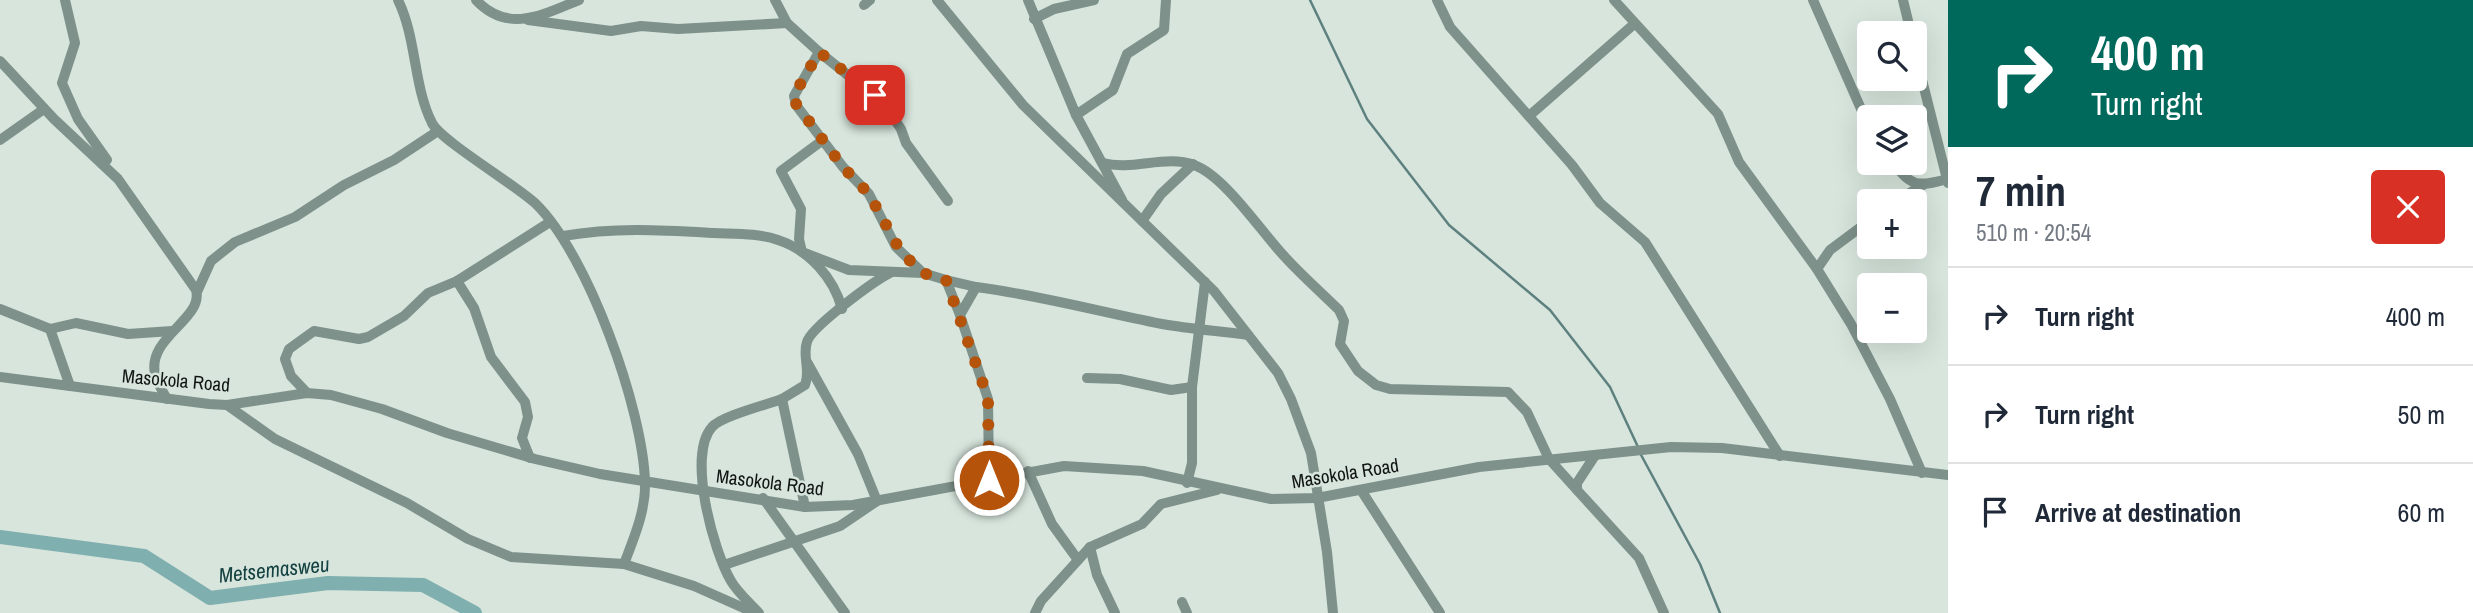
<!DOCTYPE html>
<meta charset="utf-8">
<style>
body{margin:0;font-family:"Archivo Narrow",sans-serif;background:#f6f6f7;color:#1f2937;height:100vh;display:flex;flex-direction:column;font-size:26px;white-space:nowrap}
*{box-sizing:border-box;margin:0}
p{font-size:23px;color:#747a83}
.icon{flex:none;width:38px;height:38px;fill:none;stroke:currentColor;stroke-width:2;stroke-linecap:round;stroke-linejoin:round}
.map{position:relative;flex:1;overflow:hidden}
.sheet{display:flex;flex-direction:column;background:#fff;width:525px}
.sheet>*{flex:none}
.guide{background:#00695c;color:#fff;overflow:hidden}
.buttons{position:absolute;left:1857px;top:21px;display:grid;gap:14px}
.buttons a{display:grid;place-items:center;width:70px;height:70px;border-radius:7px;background:#fff;box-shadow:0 7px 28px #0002;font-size:35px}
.pin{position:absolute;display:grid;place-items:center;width:60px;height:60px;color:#fff;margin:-30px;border-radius:14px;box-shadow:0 4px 10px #0006}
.me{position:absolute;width:77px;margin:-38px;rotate:0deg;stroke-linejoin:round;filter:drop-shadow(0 0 5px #0008)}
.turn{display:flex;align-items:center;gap:24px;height:147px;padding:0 28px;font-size:32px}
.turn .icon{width:91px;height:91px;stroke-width:2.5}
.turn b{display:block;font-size:49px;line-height:60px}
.round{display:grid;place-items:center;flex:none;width:74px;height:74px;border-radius:7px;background:#f6f6f7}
.headline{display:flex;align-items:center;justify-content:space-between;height:119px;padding:0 28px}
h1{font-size:42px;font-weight:700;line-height:52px}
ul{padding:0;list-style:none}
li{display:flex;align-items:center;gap:21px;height:98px;padding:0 28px;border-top:2px solid #e0e1e3}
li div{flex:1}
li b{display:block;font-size:26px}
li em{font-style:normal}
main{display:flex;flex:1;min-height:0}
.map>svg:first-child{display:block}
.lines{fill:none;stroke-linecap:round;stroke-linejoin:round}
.stream{stroke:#5e8180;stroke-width:2.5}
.river{stroke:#7fafae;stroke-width:14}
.minor{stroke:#7e918b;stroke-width:10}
.route{stroke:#b45309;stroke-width:12;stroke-dasharray:0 21.6}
.labels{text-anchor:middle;stroke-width:5;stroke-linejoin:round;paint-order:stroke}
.street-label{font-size:19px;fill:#111613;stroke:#d7e5dc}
.water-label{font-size:21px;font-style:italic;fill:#144141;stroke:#d7e5dc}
</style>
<main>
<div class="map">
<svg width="1948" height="613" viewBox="0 0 1948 613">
<rect width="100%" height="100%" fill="#d7e5dc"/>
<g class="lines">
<g class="stream">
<polyline points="1310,0 1367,119 1449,225 1550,310 1610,387 1638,447"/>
<polyline points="1640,453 1700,564 1720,613"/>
</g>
<polyline class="river" points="0,537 144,556 210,598 328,583 423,585 475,613"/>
<g class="minor">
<polyline points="65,0 75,43 62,83 78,119 107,160"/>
<path d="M476,0C508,34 542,15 579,0"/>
<polyline points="775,0 787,23 819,52 794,96 796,105 843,167 869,194 896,247 923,273"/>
<polyline points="937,0 1023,105 1214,291 1278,373 1291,399 1311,453 1327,552 1333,613"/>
<polyline points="1028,0 1076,115 1122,200"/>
<polyline points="1437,0 1450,27 1572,165 1600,203 1645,242 1780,456"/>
<polyline points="1614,0 1718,114 1739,162 1817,269 1851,324 1890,399 1922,473"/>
<polyline points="1813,0 1869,127"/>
<polyline points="1903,0 1911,33"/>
<polyline points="864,5 870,0"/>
<polyline points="1034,19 1054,9 1094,0"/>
<polyline points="528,20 611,31 641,26 678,29 787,23"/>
<polyline points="1914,48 1948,183"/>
<polyline points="819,52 884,104 901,129 906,143 948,201"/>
<path d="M0,61L54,119L118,179L196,290C204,319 147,337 155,374C157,383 163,392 167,399"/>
<polyline points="1076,115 1113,90 1127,54 1164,30 1166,0"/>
<polyline points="1529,116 1633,25"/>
<polyline points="0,140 44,109"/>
<polyline points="823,140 781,171 801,209 799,239 802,252 849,270 923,273 946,280"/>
<path d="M1103,163C1133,171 1166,154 1194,165C1225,176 1262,233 1285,257C1302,276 1321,292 1339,310L1344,321L1340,344L1358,371L1376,385L1390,389L1508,392L1527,412L1549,459L1577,490"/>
<path d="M1893,163C1912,187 1918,187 1947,179"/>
<polyline points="1896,201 1923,185"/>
<polyline points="1142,221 1161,194 1193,164"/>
<path d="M563,236C616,227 661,230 714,233C735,234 758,233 778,240C809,250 834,278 842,309"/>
<polyline points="1817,269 1830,250 1869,221"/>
<polyline points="457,281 474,308 491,357 525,402 528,417 522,438 530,458"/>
<polyline points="197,292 211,261 235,242 295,217 344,185 394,160 438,131"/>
<polyline points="0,309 50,329 70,386"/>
<polyline points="960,315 946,280 976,287"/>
<polyline points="50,329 76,323 128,334 172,331"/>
<polyline points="0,377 209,404 227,405 307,393 331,395 382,409 447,433 535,459 600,474 805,507 853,505 1064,466 1143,471 1271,499 1317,498 1479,467 1671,447 1722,448 1948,475"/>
<polyline points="1087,378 1120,379 1171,390 1192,387"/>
<polyline points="307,393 291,376 285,359 289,349 314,331 359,339 368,337 404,316 428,293 457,281 550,222"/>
<path d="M227,405L275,439L407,503L468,539L511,557L624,564C634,538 646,510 645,482C643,409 588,255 536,204C516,185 440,140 432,123C413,85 417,39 398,0"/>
<polyline points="1594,457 1577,483 1577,490 1639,558 1664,613"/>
<polyline points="1028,471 1052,524 1078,560"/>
<path d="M989,479L988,399L960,315L976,287C1039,295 1100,312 1162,324C1190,329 1220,331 1248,335"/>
<polyline points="1187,483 1192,463 1192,387 1205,282"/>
<polyline points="1361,490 1440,613"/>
<polyline points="763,498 845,613"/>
<path d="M805,507L782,399L805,385C811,370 802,356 807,342C811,327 874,281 890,273"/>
<polyline points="624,564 694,586 755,613"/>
<polyline points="724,565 840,526 877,501 858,454 807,362"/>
<polyline points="1182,602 1187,613"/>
<path d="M759,613C750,603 738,593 731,581C713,550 687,455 712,427C721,416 766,405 782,399"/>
<polyline points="1035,613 1041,601 1090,547"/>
<polyline points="1115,613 1097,575 1090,547 1142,524 1161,504 1217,490"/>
</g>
</g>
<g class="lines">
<polyline class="route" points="875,95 819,52 797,90 794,101 843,167 869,194 901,252 923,273 946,280 988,398 989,480"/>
</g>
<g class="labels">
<g class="street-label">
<text transform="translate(176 380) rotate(5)" y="7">Masokola Road</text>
<text transform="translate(1345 473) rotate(-9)" y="7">Masokola Road</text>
<text transform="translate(770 482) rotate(7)" y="7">Masokola Road</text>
</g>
<g class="water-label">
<text transform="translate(274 570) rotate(-6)" y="7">Metsemasweu</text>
</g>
</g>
</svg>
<div class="buttons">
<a><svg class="icon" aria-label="search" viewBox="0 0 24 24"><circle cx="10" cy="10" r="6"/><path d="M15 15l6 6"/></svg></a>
<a><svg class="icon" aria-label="layers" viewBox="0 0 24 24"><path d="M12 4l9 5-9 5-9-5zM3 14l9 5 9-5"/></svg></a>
<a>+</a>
<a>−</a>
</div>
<div class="pin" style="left:875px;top:95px;background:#d93025"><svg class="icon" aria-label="arrive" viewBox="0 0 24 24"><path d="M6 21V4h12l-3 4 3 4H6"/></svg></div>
<svg class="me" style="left:989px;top:480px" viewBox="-20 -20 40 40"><circle r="17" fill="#b45309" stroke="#fff" stroke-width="3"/><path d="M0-11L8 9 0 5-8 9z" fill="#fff"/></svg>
</div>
<section class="sheet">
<div class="guide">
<div class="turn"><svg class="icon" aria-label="right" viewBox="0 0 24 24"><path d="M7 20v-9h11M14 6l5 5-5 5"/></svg><div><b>400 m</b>Turn right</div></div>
</div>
<div class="headline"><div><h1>7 min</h1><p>510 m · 20:54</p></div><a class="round" style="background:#d93025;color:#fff"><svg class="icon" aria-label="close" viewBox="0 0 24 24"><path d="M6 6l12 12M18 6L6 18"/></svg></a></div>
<ul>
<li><svg class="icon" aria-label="right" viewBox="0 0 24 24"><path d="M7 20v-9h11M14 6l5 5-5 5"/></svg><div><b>Turn right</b></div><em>400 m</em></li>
<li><svg class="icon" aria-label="right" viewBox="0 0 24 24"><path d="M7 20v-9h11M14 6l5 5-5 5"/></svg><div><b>Turn right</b></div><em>50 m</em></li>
<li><svg class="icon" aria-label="arrive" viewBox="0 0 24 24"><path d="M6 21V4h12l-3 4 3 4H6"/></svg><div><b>Arrive at destination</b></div><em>60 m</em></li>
</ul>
</section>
</main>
